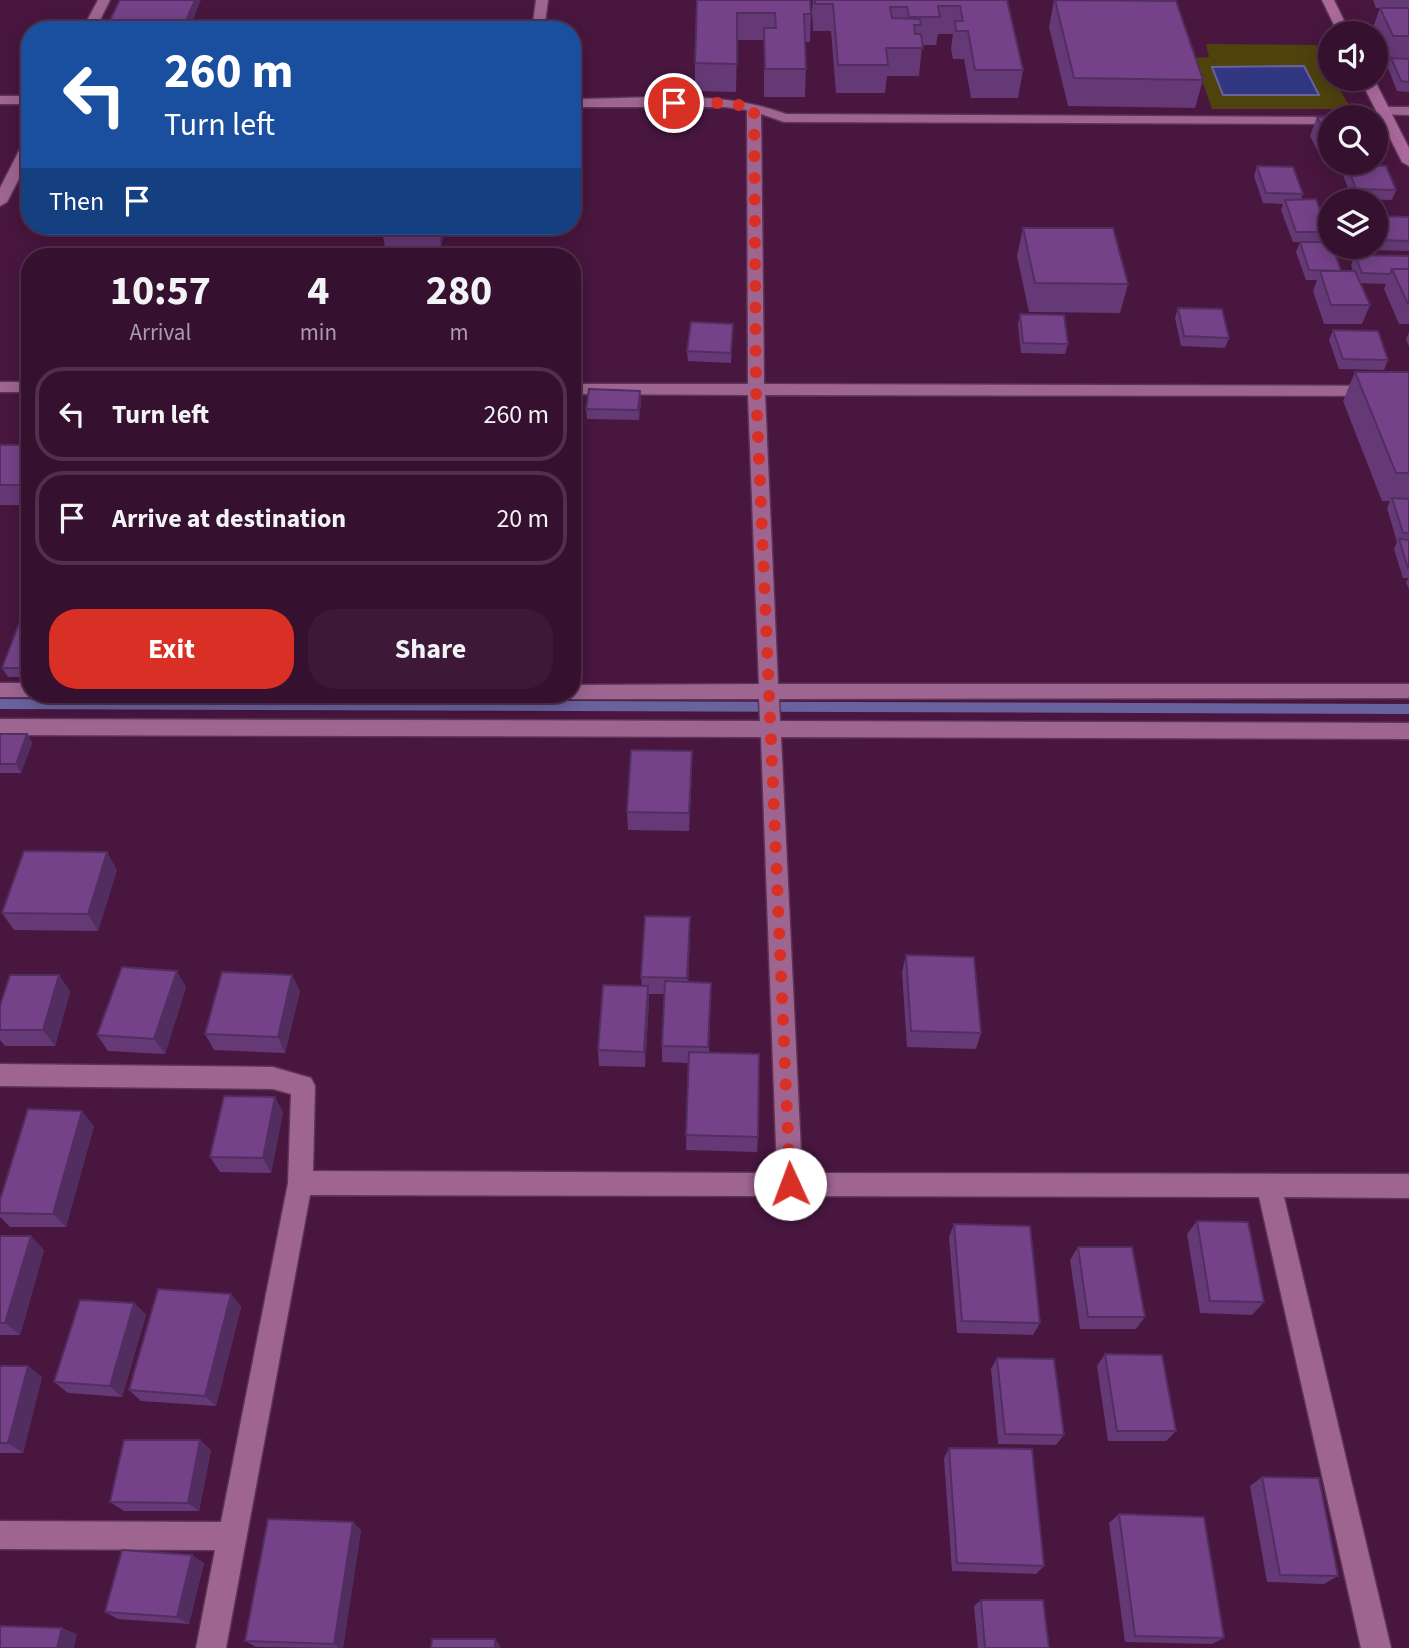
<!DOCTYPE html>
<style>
body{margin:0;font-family:"Source Sans 3",sans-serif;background:#3d1937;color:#f1f3f6;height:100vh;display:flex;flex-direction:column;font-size:26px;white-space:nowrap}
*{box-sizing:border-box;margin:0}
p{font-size:23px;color:#aa9daa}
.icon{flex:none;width:38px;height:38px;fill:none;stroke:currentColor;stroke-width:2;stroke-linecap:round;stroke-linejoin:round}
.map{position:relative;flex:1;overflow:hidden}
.sheet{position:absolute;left:21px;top:248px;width:560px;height:455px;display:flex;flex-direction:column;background:#36102f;border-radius:28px;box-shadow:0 4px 18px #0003,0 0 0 2px #50304b}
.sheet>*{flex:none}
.guide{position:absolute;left:21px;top:21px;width:560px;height:214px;border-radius:28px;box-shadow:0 4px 18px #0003,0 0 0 2px #50304b;background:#1a4fa0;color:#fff;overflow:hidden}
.controls{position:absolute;left:1318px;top:21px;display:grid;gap:14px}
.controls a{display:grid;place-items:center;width:70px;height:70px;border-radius:50%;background:#36102f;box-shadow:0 4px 18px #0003,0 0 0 2px #50304b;font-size:35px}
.pin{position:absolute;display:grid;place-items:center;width:60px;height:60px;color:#fff;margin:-30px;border:4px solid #fff;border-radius:50%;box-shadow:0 2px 7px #0007}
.me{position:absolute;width:77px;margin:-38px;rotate:358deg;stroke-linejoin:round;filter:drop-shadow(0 0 5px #0008)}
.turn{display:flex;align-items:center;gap:24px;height:147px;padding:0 28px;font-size:32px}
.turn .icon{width:91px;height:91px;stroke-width:2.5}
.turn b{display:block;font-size:49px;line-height:60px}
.then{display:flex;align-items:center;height:66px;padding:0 28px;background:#0003;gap:14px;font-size:26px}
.eta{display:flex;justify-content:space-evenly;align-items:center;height:119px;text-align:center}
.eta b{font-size:42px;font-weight:700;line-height:49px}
.button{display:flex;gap:14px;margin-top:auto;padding:14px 28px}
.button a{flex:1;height:80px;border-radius:28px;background:#d93025;color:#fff;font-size:28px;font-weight:700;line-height:80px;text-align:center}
.button a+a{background:#3d1937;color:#f1f3f6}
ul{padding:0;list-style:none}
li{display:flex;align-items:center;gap:21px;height:94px;margin:0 14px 10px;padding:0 14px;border:4px solid #50304b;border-radius:28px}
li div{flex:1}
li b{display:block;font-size:26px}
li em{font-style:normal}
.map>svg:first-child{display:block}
.green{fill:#4e420d}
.water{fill:#323782;stroke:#69629e;stroke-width:2}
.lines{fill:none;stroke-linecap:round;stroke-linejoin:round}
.stream{fill:#69629e;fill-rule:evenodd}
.minor-casing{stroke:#5d3456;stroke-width:3}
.major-casing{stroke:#5d3456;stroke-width:3}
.minor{fill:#9e6591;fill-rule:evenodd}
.major{fill:#ab699c;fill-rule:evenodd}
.wall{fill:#653976}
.shaded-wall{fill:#522e60}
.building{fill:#754289;stroke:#522e60;stroke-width:2}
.route{stroke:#d93025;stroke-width:12;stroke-dasharray:0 21.6}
</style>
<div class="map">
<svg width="1409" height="1648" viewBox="0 0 1409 1648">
<rect width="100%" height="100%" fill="#48163f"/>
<polygon class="green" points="1206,44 1316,45 1330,71 1330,79 1334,79 1351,109 1212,109 1194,58 1209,57"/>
<polygon class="water" points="1304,66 1319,95 1223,95 1212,67"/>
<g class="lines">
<polygon class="stream" points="0,699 1409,704 1409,714 0,709"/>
<g class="minor-casing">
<g id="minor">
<polygon points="98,0 110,0 95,30 82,30"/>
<polygon points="536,0 548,0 544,30 532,30"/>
<rect x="0" y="96" width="30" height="8"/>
<path d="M572,99C643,99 719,89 786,114L1335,117H1330V124L784,122L761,114L764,384L1409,386V396L765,395L778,684H1409V698L779,699L780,721L1409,723V739L781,737L802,1173L1409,1174V1198L1284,1197L1391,1648H1361L1259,1197L310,1195L226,1648H196L215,1550L0,1549V1521L221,1522L288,1183L291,1094L273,1089L0,1086V1064L273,1067L311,1078L315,1086L313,1171L777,1173L761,737L0,735V719L760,721L759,699H572L564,695H572V685L759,684L748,395L572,394V384H748L747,110L725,107H572Z"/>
<polygon points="1383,107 1409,107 1409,115 1378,114 1376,111"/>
<polygon points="30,139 30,157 7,202 0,206 0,188 23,143"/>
<rect x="0" y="382" width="30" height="10"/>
<polygon points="0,683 30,683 30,695 37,695 30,697 0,697"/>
</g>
</g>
<g class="major-casing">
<g id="major">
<polygon points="1322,0 1334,0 1350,33 1338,33"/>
<polygon points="1360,79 1374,79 1409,148 1409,166 1402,162"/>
</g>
</g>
<use href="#minor" class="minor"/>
<use href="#major" class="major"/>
</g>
<g class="wall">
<polygon points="697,0 811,14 810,42 805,42 806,69 805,97 764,97 764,40 737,40 736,92 695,91 695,63"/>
<polygon points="813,0 1007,0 1023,70 1018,98 971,98 964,59 953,59 951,48 953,34 938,34 936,45 922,45 919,76 887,76 885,93 836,93 831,31 813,31 812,12"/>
<polygon points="1054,0 1203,80 1195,108 1068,106 1049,27"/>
<polygon points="1373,0 1409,0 1409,92 1397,91 1388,68 1389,64 1383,64 1376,47 1376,33 1371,33 1380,8 1376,8"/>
<polygon points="1317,117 1330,117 1330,163 1362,163 1362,164 1324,164 1310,136"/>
<polygon points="572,124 580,124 581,144 579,178 572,178"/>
<polygon points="1347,165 1396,190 1392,200 1352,199 1343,175"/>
<polygon points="1257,166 1303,194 1301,199 1328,232 1324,242 1341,271 1353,271 1351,265 1355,255 1409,256 1409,324 1399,324 1384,289 1386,284 1361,283 1370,305 1362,324 1324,324 1313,291 1317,280 1306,280 1296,252 1300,242 1293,242 1281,210 1283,204 1263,203 1254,176"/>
<polygon points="1376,216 1409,217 1409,251 1375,250 1374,247 1376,247"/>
<polygon points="381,226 445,226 441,247 385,247"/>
<polygon points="1023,228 1128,284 1120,313 1029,312 1017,256"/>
<polygon points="1178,308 1229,338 1225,348 1181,346 1175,318"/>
<polygon points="1020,314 1068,344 1065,354 1021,353 1018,324"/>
<polygon points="733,324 731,363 688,361 687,351"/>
<polygon points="1333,330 1388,360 1384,370 1339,369 1329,340"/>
<polygon points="1409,332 1409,347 1406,339"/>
<polygon points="1355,372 1409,372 1409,590 1406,582 1409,578 1403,578 1394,549 1397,542 1387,508 1390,501 1382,501 1343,401"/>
<polygon points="640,391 641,401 639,420 587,419 586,409"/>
<rect x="0" y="445" width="30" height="60"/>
<polygon points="30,595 30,677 8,677 2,668"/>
<polygon points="0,734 27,734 32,743 21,773 0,773"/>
<polygon points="692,770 689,831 628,830 627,812"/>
<polygon points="117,870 98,931 14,930 2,913"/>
<polygon points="690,934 688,982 711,983 709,1053 758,1137 757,1152 686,1150 688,1063 662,1062 662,1046 664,994 649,994 649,1002 645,1067 599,1066 598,1050 642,986 641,977"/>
<polygon points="906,955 981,1033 976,1049 907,1047 902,972"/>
<polygon points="59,975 70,992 55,1046 5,1046 0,1040 0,1006"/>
<polygon points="186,987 165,1054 108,1051 97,1035"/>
<polygon points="300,991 285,1053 214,1050 205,1034"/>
<polygon points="283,1112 271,1173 220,1172 210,1157"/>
<polygon points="94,1126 66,1227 10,1227 0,1217 0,1200"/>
<polygon points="1197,1221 1264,1302 1252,1315 1200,1313 1187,1234"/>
<polygon points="954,1224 1040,1323 1033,1335 957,1333 949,1237"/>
<polygon points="0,1236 44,1250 20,1335 0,1335"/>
<polygon points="1078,1247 1145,1317 1136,1329 1080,1329 1070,1260"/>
<polygon points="231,1294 241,1307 216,1406 141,1401 129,1390"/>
<polygon points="134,1303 146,1315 122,1397 68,1393 54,1382"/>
<polygon points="1105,1354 1176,1431 1166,1441 1108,1441 1097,1366"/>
<polygon points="997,1358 1064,1435 1056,1445 998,1444 991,1369"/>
<polygon points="0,1366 42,1377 23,1453 0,1453"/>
<polygon points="949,1448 1044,1566 1036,1574 952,1571 944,1458"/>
<polygon points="211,1450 199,1511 124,1511 110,1502"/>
<polygon points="1262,1477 1338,1576 1324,1584 1267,1582 1250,1486"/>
<polygon points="1119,1514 1224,1638 1212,1644 1125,1642 1109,1523"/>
<polygon points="361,1530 343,1648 256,1647 245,1641"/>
<polygon points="204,1563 189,1624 118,1619 105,1612"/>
<polygon points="981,1600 1049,1648 978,1648 974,1606"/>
</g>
<g class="shaded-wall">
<polygon points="195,0 201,0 189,30 182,30"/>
<polygon points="580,124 581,144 579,178 577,159"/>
<polygon points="438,226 445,226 441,247 438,227"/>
<polygon points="640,391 641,401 639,420 638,410"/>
<polygon points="30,464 30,503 21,485"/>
<polygon points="27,734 32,743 21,773 16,764"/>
<polygon points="692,751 692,770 689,831 689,813"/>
<polygon points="107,852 117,870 98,931 88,914"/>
<polygon points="690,917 690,934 688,995 687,978"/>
<polygon points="177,971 186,987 165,1054 154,1039"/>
<polygon points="59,975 70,992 55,1046 43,1030"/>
<polygon points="292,975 300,991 285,1053 278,1037"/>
<polygon points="648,986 649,1002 645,1067 644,1052"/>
<polygon points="275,1097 283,1112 271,1173 263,1158"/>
<polygon points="82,1111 94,1126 66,1227 53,1214"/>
<polygon points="31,1236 44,1250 20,1335 5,1323"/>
<polygon points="231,1294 241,1307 216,1406 205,1396"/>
<polygon points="134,1303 146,1315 122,1397 110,1386"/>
<polygon points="28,1366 42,1377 23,1453 8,1443"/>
<polygon points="200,1440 211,1450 199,1511 188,1503"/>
<polygon points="353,1522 361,1530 343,1648 339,1648 334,1644"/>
<polygon points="192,1555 204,1563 189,1624 177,1617"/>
<polygon points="62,1628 77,1634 74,1648 57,1648"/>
<polygon points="495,1639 500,1645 500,1648 495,1648"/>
</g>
<g class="building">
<polygon points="120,0 195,0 182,30 105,30"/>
<polygon points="697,0 810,0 811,14 804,14 806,69 765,69 764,28 776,28 775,13 737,13 737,64 695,63"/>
<polygon points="815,0 1007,0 1023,70 975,70 968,31 956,31 955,21 963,21 960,6 938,6 940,17 909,17 907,7 890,7 892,18 920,19 921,25 914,25 915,34 921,34 923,48 886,48 888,65 838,65 833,4 815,4"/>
<polygon points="1055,0 1176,1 1203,80 1074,78"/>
<polygon points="1380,8 1409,8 1409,36 1393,36"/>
<polygon points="1391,58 1409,59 1409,82 1401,81"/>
<polygon points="1354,116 1354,117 1330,117 1330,142 1317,117"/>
<polygon points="572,124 580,124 577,159 572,159"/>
<polygon points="1347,165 1386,166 1396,190 1356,189"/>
<polygon points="1257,166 1293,167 1303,194 1266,193"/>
<polygon points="1316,199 1328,232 1296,232 1285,200"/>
<polygon points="1376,216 1409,217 1409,241 1379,240 1376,230"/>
<rect x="381" y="226" width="57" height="1"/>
<polygon points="1023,228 1113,228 1128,284 1035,283"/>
<polygon points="1300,242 1330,242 1330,247 1333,247 1341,271 1309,270"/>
<polygon points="1355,255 1409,256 1409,269 1392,269 1390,274 1362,273"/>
<polygon points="1392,269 1409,269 1409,304 1408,304"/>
<polygon points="1320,271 1355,271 1370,305 1331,305"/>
<polygon points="1178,308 1222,309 1229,338 1184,336"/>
<polygon points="1020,314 1064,315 1068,344 1023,343"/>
<polygon points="691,322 733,324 731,353 687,351"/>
<polygon points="1333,330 1378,331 1388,360 1343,359"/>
<polygon points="1355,372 1409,372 1409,473 1396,473"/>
<polygon points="589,389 640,391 638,410 586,409"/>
<polygon points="0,445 30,445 30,464 21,485 0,485"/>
<polygon points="1392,498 1409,499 1409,533 1403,533"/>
<polygon points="1399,539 1409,540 1409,568 1408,568"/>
<polygon points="30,595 30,668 2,668"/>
<polygon points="0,734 27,734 16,764 0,764"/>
<polygon points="631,750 692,751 689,813 627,812"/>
<polygon points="24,851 107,852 88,914 2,913"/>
<polygon points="645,916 690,917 687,978 641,977"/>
<polygon points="906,955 974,957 981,1033 911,1031"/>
<polygon points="122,967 177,971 154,1039 97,1035"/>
<polygon points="222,972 292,975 278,1037 205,1034"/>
<polygon points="10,975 59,975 43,1030 0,1030 0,1006"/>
<polygon points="665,981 711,983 708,1047 662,1046"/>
<polygon points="603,985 648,986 644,1052 598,1050"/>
<polygon points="689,1052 759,1054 758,1137 686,1135"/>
<polygon points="224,1096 275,1097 263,1158 210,1157"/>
<polygon points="28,1109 82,1111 53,1214 0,1213 0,1200"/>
<polygon points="1197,1221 1248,1222 1264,1302 1210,1301"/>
<polygon points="954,1224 1030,1226 1040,1323 962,1321"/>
<polygon points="0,1236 31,1236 5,1323 0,1323"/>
<polygon points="1078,1247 1132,1247 1145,1317 1088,1317"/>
<polygon points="158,1289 231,1294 205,1396 129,1390"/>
<polygon points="80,1300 134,1303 110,1386 54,1382"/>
<polygon points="1105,1354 1162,1355 1176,1431 1117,1431"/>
<polygon points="997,1358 1054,1359 1064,1435 1005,1434"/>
<polygon points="0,1366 28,1366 8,1443 0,1443"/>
<polygon points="124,1440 200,1440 188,1503 110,1502"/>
<polygon points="949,1448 1032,1449 1044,1566 957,1563"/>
<polygon points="1262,1477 1319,1478 1338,1576 1280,1575"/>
<polygon points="1119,1514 1204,1517 1224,1638 1135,1636"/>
<polygon points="268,1519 353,1522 334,1644 245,1641"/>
<polygon points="122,1550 192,1555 177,1617 105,1612"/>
<polygon points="981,1600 1043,1600 1049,1648 985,1648"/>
<polygon points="0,1626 62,1628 57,1648 0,1648"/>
<polygon points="432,1639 495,1639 495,1648 431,1648"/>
</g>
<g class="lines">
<polyline class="route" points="674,103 725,103 754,107 756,390 790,1184"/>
</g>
</svg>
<div class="controls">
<a><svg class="icon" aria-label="sound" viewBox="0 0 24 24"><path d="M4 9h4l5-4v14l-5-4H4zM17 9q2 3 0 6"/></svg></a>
<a><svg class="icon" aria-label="search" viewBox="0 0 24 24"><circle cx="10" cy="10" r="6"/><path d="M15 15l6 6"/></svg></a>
<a><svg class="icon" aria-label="layers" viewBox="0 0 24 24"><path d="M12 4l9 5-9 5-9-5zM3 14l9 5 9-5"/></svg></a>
</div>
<div class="pin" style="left:674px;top:103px;background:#d93025"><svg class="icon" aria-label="arrive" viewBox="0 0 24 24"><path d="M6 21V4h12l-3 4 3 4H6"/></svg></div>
<svg class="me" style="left:790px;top:1184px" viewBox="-20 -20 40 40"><circle r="19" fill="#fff"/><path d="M0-13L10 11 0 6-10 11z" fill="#d93025"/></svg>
<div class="guide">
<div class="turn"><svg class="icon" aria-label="left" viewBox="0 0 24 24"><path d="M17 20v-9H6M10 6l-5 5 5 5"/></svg><div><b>260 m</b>Turn left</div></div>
<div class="then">Then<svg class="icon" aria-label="arrive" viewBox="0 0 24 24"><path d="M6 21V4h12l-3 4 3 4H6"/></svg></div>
</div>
<section class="sheet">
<div class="eta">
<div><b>10:57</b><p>Arrival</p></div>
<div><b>4</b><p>min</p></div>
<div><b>280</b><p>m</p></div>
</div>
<ul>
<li><svg class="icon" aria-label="left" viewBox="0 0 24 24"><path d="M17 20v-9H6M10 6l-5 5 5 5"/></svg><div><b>Turn left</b></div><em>260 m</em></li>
<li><svg class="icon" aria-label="arrive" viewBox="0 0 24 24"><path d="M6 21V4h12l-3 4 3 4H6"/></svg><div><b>Arrive at destination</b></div><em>20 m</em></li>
</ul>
<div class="button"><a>Exit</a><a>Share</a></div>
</section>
</div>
